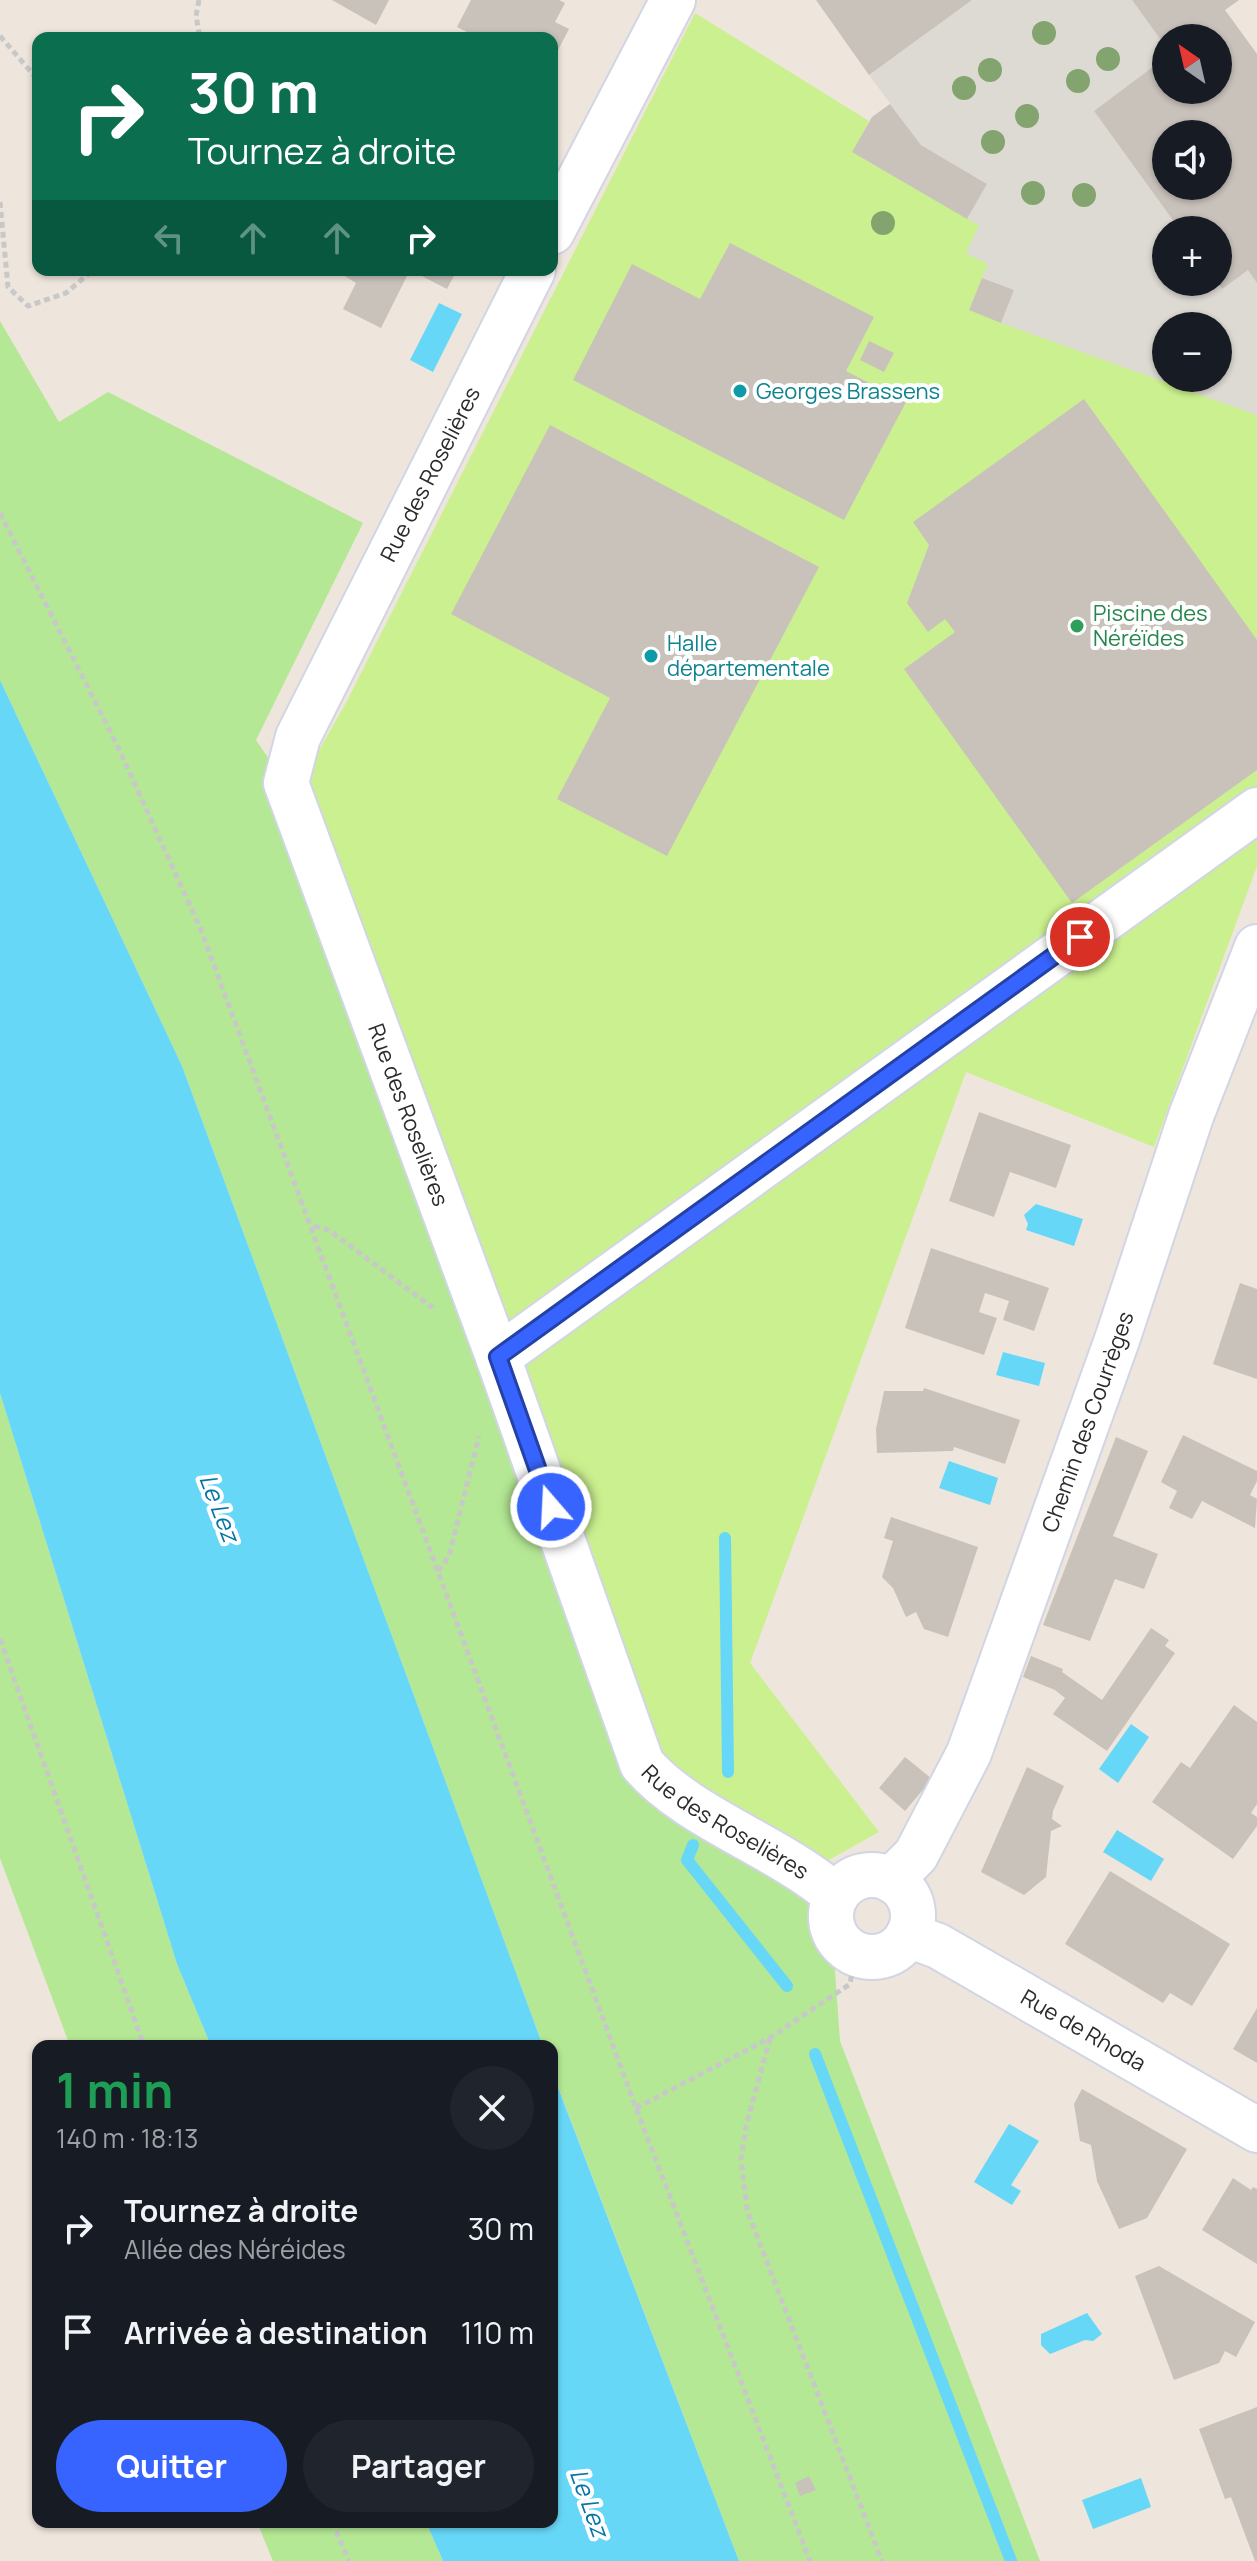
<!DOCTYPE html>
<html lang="fr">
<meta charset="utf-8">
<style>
body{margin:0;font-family:Manrope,sans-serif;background:#20242c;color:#f1f3f6;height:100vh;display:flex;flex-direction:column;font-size:30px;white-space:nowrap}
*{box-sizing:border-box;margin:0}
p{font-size:26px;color:#9ea1a6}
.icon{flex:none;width:44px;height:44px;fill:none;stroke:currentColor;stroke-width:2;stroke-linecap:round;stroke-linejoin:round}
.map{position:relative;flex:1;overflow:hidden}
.panel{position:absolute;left:32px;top:2040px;width:526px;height:488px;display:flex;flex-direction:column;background:#171b24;border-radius:16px;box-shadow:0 2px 6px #0004}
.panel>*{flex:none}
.top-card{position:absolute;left:32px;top:32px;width:526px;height:244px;border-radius:16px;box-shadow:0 2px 6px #0004;background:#0b6e4f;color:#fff;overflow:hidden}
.needle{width:52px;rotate:326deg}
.tools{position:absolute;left:1152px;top:24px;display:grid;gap:16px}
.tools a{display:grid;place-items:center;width:80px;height:80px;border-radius:50%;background:#171b24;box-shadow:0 2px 6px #0004;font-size:40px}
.pin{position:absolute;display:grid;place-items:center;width:68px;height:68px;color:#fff;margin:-34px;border:4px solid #fff;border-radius:50%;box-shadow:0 2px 8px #0007}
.me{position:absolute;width:88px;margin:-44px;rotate:341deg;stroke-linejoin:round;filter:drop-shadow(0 0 6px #0008)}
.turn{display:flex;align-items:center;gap:28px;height:168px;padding:0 24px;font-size:36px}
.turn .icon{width:104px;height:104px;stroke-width:2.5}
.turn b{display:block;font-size:56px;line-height:68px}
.lanes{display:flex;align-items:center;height:76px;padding:0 24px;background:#0003;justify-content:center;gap:40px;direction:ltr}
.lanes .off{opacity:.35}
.round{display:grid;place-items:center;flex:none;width:84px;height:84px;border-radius:42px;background:#20242c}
.summary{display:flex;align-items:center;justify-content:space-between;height:136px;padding:0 24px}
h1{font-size:48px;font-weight:700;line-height:60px;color:#1e9e55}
.button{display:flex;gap:16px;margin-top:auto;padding:16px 24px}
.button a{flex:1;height:92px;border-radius:48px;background:#3764ff;color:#fff;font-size:32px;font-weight:700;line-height:92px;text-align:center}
.button a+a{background:#20242c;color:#f1f3f6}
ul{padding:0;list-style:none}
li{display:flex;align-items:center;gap:24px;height:104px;padding:0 24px}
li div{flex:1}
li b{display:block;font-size:30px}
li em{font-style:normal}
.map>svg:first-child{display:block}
.green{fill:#b4e894}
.pitch{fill:#cbf08f}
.plaza{fill:#ddd9d3;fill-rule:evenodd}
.water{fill:#67d7f7}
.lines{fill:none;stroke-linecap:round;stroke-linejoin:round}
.stream{stroke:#67d7f7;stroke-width:12}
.building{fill:#c9c2bb;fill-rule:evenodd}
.minor-casing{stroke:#d1d5e5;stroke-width:48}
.path{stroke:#c8c8c8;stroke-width:5;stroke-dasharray:6 4;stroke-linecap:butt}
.minor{stroke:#fff;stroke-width:44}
.tree{fill:#83a46f}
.route-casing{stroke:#2441a6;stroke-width:20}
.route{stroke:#3764ff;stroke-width:14}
.culture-dot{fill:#0f9aa8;stroke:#fff;stroke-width:3}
.leisure-dot{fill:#2e9e5b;stroke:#fff;stroke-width:3}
.labels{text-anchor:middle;stroke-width:8;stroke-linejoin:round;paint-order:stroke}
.culture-label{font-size:22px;fill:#0d838f;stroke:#fff;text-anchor:start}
.street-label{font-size:22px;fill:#2b2b2b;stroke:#fff}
.leisure-label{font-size:22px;fill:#27864d;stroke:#fff;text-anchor:start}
.water-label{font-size:24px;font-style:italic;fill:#0374a6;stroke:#fff}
</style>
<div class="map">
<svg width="1257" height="2561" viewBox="0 0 1257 2561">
<rect width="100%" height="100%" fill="#eee5dc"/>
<g class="green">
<polygon points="0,321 59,422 108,392 363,523 256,740 308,816 693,1783 827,1861 840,2041 1040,2561 739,2561 552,2071 552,2046 543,2046 182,1066 0,680"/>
<polygon points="0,1393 177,1964 211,2046 70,2046 0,1858"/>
<polygon points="257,2522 426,2522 443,2561 273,2561"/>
</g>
<polygon class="pitch" points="695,13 869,121 853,152 979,225 988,264 969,310 1257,415 1257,866 1154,1147 966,1072 750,1663 879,1832 827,1861 634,1752 308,816 312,763 347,701"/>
<path class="plaza" d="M972,0H1132L1166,47V57L1094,111L1180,230H1166V282H1217L1222,288L1248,270L1257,283V415L1001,323L1014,290L982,278L988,264L966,253L979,225L967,219L987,184L921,145L869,75ZM1166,326H1218V378H1166Z"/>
<g class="water">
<polygon points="439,303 462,314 433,372 410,360"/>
<polygon points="0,680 182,1066 543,2046 211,2046 177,1964 0,1393"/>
<polygon points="1036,1204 1083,1219 1074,1246 1026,1230 1028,1224 1024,1215"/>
<polygon points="1003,1352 1045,1363 1039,1386 996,1375"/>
<polygon points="949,1461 998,1478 990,1505 939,1488"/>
<polygon points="1131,1724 1149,1737 1118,1783 1099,1769"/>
<polygon points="1117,1830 1164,1859 1151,1881 1103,1852"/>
<polygon points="552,2071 554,2077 739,2561 443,2561 426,2522 552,2522"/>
<polygon points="1009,2124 1039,2141 1011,2185 1021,2191 1012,2205 974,2182"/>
<polygon points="1087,2313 1102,2334 1093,2341 1085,2340 1050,2354 1041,2345 1041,2334"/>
<polygon points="1141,2478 1151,2507 1093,2529 1082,2500"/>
</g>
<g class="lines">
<g class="stream">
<polyline points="725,1538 728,1772"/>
<polyline points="693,1845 687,1860 787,1986"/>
<polyline points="815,2054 1011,2561"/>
</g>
</g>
<g class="building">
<polygon points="332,0 389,0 376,25"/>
<polygon points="471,0 559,0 565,3 555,22 569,29 556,54 552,52 552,38 517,35 516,38 479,38 457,27"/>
<polygon points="816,0 972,0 869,75"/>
<path d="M1132,0H1239L1225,10L1257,54V283L1248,270L1222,289L1218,283V230H1180L1094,111L1166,57V90H1218V38H1166V47ZM1166,134H1218V186H1166Z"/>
<polygon points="890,104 921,145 987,184 967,219 852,152 872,117"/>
<polygon points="730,243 874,317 846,371 906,402 844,520 573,380 632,264 700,299"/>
<polygon points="345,270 457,270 447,289 410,270 381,328 343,309 356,283 343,275"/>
<polygon points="982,278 1014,290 1001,323 969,310"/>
<polygon points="869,341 894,353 884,372 860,360"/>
<polygon points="1084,399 1257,640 1257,770 1072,903 904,669 955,632 945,619 928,632 907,603 929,545 913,522"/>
<polygon points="550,425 819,567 667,856 557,799 610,698 451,614"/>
<polygon points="979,1112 1071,1145 1056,1188 1010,1172 994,1217 949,1201"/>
<polygon points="931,1248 1049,1288 1034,1331 1003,1320 1009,1301 985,1293 979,1312 997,1318 984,1355 905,1328"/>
<polygon points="1240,1283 1257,1289 1257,1379 1213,1364"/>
<polygon points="924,1388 1020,1420 1005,1464 954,1447 953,1451 877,1453 876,1429 884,1391 923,1391"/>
<polygon points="1183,1435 1257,1471 1257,1481 1250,1495 1257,1499 1255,1528 1202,1501 1192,1519 1169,1508 1177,1491 1161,1482"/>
<polygon points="1116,1437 1148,1451 1113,1536 1158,1554 1144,1589 1115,1579 1090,1641 1043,1625"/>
<polygon points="891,1517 978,1547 948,1637 924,1629 916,1612 906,1617 893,1588 882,1577 893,1541 884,1538"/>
<polygon points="1151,1628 1169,1640 1165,1646 1175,1653 1107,1751 1053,1714 1065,1698 1055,1690 1023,1677 1031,1656 1063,1669 1062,1672 1102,1700"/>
<polygon points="1234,1705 1257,1722 1257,1804 1251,1813 1257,1817 1257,1826 1233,1859 1152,1802 1181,1762 1190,1768"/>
<polygon points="905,1757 932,1779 905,1811 879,1788"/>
<polygon points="1027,1767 1064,1786 1053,1811 1052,1819 1062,1826 1051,1831 1046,1877 1024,1895 981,1872"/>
<polygon points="1110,1871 1230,1944 1192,2006 1170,1993 1163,2003 1065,1944"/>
<polygon points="1257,2008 1257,2063 1233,2049"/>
<polygon points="1082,2089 1187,2149 1147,2218 1119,2229 1097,2181 1091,2145 1080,2141 1074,2104"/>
<polygon points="1233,2178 1251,2190 1253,2187 1257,2189 1257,2264 1202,2230"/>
<polygon points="1159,2266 1255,2322 1236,2357 1225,2351 1219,2363 1174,2380 1135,2276"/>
<polygon points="1257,2407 1257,2561 1255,2561 1231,2497 1225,2499 1199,2429"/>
<polygon points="809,2476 816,2490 800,2496 795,2483"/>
</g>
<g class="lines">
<g class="minor-casing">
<g id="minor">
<polyline points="552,232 673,0"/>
<path id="s1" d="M533,270L298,737L286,783L498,1357L642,1764C688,1818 779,1846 836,1896"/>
<polyline points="498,1357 1257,810"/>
<circle cx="872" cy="1916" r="41"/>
<path id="s2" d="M891,1880L916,1855L969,1753L1118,1337L1191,1116L1257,947"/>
<path id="s3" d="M908,1935L938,1946L1257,2130"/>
</g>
</g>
<g class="path">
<polyline points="199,0 196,16 200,38"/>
<polyline points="0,36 38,80"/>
<polyline points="0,202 8,287 28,306 66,293 93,270"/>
<polyline points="0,513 118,747 201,930 636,2108 810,2561"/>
<polyline points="314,1226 329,1230 433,1308"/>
<polyline points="438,1571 449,1556 479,1436"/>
<polyline points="0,1639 144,2046"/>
<polyline points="770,2038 746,2126 741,2159 747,2210 882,2561"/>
<polyline points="636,2108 770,2038 850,1984 855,1954"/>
<polyline points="332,2522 349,2561"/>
</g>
<use href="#minor" class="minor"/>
</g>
<g class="tree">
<circle cx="1044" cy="33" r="12"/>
<circle cx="1108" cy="59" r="12"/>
<circle cx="990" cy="70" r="12"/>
<circle cx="1078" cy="81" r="12"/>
<circle cx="964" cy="88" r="12"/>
<circle cx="1027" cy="116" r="12"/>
<circle cx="993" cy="142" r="12"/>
<circle cx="1033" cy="193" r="12"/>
<circle cx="1084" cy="195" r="12"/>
<circle cx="883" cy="223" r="12"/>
</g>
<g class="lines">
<g class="route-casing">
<polyline id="route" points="551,1507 498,1357 1080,937"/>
</g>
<use href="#route" class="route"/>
</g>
<g class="culture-dot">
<circle cx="740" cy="391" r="8"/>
<circle cx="651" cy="656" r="8"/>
</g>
<circle class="leisure-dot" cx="1077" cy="626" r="8"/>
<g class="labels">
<g class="culture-label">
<text x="756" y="399">Georges Brassens</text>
<text x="667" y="651">Halle<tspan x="667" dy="25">départementale</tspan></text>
</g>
<g class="street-label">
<text transform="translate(430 474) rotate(-63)" y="8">Rue des Roselières</text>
<text dy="8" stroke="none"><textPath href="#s1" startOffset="924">Rue des Roselières</textPath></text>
<text dy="8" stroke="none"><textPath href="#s2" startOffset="502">Chemin des Courrèges</textPath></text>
<text dy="8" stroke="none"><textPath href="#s1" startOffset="1716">Rue des Roselières</textPath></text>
<text dy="8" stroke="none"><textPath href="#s3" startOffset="200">Rue de Rhoda</textPath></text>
</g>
<g class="leisure-label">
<text x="1093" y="621">Piscine des<tspan x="1093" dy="25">Néréïdes</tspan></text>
</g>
<g class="water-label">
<text transform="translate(219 1508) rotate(69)" y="8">Le Lez</text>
<text transform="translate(589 2503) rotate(70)" y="8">Le Lez</text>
</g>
</g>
</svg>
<div class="tools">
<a><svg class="needle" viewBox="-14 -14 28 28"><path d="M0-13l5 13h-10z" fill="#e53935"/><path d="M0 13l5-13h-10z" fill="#9ea1a6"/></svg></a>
<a><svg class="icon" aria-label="sound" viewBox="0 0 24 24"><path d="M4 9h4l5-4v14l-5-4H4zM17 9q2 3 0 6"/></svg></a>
<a>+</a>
<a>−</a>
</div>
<div class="pin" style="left:1080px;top:937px;background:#d93025"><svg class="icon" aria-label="arrive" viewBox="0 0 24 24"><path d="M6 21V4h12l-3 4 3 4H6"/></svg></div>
<svg class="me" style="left:551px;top:1507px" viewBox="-20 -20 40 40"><circle r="17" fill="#3764ff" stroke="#fff" stroke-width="3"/><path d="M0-11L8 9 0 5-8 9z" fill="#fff"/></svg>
<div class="top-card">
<div class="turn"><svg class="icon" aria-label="right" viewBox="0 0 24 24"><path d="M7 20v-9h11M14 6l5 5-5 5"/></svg><div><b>30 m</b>Tournez à droite</div></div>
<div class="lanes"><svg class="icon off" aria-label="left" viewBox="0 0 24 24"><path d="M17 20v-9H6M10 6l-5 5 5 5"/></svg><svg class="icon off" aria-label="ahead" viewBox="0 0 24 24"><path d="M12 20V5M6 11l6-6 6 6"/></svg><svg class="icon off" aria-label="ahead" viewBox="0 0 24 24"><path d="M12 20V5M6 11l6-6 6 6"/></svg><svg class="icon" aria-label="right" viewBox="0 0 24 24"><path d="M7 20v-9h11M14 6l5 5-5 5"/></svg></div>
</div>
<section class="panel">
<div class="summary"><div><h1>1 min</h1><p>140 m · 18:13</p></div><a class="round"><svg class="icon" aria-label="close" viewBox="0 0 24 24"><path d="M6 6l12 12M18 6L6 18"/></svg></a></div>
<ul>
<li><svg class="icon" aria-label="right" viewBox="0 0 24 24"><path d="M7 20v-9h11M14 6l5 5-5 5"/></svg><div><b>Tournez à droite</b><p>Allée des Néréides</p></div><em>30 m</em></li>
<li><svg class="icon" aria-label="arrive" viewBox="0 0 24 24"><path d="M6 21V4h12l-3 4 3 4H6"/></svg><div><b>Arrivée à destination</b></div><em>110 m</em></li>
</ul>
<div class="button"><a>Quitter</a><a>Partager</a></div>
</section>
</div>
